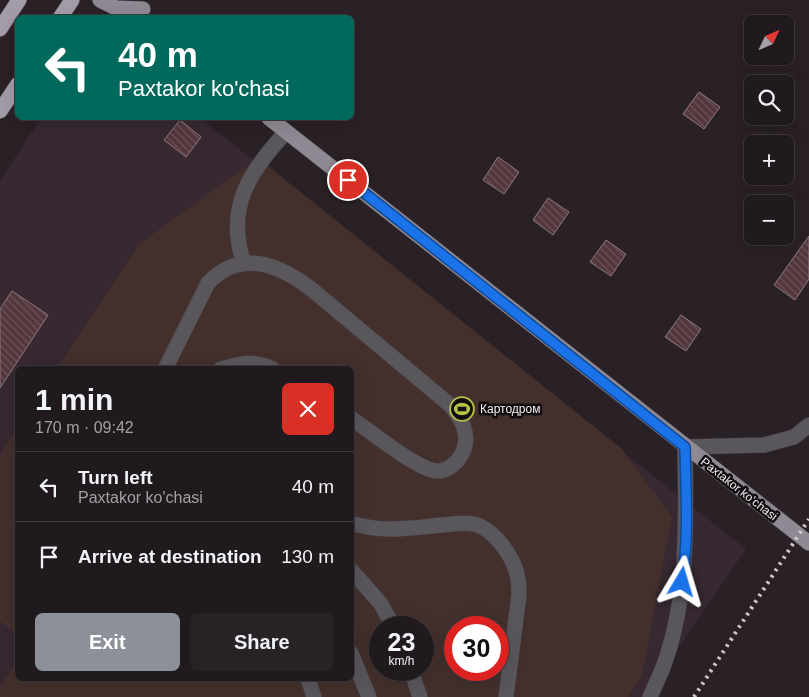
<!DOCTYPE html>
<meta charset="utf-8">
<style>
body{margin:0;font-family:Helvetica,sans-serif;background:#282226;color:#f1f3f6;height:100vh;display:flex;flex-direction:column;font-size:19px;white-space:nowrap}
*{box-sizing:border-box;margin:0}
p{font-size:16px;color:#a2a0a4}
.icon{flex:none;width:28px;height:28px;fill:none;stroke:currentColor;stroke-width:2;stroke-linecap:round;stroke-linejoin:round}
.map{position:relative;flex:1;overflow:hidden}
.drawer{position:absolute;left:15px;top:366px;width:339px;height:315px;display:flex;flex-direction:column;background:#20191d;border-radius:8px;box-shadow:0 5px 20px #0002,0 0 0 1px #3d383b}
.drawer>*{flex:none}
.banner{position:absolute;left:15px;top:15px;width:339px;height:105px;border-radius:8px;box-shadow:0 5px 20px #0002,0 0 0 1px #3d383b;background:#00695c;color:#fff;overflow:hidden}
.needle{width:32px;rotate:46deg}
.tools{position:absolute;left:744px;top:15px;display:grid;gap:10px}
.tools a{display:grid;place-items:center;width:50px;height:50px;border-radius:8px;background:#20191d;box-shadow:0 5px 20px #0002,0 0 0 1px #3d383b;font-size:25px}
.speed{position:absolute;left:369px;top:616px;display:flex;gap:10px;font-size:25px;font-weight:700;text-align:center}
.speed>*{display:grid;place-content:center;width:65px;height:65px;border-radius:50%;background:#20191d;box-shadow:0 5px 20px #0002,0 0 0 1px #3d383b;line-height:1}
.speed small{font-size:12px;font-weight:400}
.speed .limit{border:8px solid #d22;background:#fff;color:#111}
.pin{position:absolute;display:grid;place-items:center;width:42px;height:42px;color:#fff;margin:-21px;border:2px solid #fff;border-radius:50%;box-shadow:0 1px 5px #0007}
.me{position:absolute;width:55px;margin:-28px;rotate:7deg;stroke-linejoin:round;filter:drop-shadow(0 0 4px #0008)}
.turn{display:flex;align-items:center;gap:18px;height:105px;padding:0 20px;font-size:22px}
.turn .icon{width:65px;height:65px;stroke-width:2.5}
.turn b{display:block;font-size:35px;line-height:42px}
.round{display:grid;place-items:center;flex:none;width:52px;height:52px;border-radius:8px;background:#282226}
.overview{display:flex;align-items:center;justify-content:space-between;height:85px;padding:0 20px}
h1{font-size:30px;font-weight:700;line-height:38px}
.primary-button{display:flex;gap:10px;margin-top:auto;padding:10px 20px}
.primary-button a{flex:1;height:58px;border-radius:8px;background:#8c9099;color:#fff;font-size:20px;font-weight:700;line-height:58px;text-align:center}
.primary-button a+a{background:#282226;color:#f1f3f6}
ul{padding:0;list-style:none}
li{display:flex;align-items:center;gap:15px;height:70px;padding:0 20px;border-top:1px solid #3d383b}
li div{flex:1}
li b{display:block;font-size:19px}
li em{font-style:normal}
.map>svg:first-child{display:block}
.built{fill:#372832;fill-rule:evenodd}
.pitch{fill:#43302c;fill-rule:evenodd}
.building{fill:url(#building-back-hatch);stroke:#8a7b7e}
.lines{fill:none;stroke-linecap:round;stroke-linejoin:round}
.minor-casing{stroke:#463d43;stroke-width:16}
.major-casing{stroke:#463d43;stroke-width:16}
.highway-casing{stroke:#463d43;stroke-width:16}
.minor{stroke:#5a575c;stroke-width:15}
.major{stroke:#8f8993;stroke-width:15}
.highway{stroke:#a49da9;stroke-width:15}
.rail{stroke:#cfc9cd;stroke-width:4;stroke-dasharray:2.5 5;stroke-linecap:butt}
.route-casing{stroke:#114b97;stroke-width:12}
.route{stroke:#1a73e8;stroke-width:9}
.labels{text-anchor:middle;stroke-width:5;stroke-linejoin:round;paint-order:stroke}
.poi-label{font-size:12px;fill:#f0eaee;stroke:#100c0f;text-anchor:start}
.street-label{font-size:12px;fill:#f0eaee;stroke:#100c0f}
</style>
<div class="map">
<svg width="809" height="697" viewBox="0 0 809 697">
<defs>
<pattern id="building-back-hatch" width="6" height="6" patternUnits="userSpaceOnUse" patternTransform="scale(1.25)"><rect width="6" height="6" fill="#54363d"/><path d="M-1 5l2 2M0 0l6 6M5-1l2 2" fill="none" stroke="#6d5359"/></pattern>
</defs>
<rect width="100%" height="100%" fill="#2a2127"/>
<path class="built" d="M41,118H200L746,549L645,697H0V181ZM18,369H351V679H18ZM380,628H422V670H380ZM455,628H498V670H455Z"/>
<g class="pitch">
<path d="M258,158L622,449L672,517L642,675L628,697H0V687L17,661L18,679H351V369H57L139,244ZM380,628H422V670H380ZM455,628H498V670H455Z"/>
<polygon points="17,428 18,635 17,635 0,621 0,455"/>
</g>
<g class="building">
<polygon points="699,92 720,107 704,129 683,114"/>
<polygon points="180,120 201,137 186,157 164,140"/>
<polygon points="498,157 519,172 504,194 483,180"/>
<polygon points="548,198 569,212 553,235 533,220"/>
<polygon points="809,236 809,279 795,300 774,285"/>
<polygon points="606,240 626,254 611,276 590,262"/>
<polygon points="12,291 48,315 0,388 0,309"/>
<polygon points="681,315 701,329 686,351 665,337"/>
</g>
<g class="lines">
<g class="minor-casing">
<g id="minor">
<path d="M244,264C225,208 249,172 286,132"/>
<path d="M165,369L208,283C240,249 278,264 310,288L450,405C460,417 470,432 464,449C460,461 448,472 436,471C415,468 370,431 351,418"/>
<path d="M221,369C241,363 253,360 273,369"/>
<path d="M351,523C381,533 411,528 442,525C455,524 468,521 480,526C491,531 498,539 505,549C516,565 519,576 519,595L506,697"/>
<polyline points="351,570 381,604 394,628"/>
<polyline points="351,653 369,697"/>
<polyline points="411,670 420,697"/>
<polyline points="308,679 314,697"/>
<path d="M650,697C655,685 661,674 665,662C689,593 686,518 685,447L764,445L794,437L809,425"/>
</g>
</g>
<g class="major-casing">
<g id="major">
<polyline points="100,0 116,8 143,9"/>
<polyline points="269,118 809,543"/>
</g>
</g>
<g class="highway-casing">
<g id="highway">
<polyline points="60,18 72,0"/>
<polyline points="0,29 19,0"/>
<polyline points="0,111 18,84"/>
</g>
</g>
<use href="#minor" class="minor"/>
<use href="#major" class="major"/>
<use href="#highway" class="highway"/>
<polyline class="rail" points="694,697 809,519"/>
</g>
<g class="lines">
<g class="route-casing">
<path id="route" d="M348,180L685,447C686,492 689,538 682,582"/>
</g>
<use href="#route" class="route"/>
</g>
<defs>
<g id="stadium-ring" transform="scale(1.25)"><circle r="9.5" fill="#100c0f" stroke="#b8c147" stroke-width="1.5"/><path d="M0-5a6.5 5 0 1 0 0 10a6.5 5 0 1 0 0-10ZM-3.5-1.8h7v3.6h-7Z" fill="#b8c147"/></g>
</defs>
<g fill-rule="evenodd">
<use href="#stadium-ring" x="462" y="409"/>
</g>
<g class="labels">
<g class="poi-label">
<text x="480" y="413">Картодром</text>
</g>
<g class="street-label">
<text transform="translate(739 489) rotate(38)" y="4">Paxtakor ko'chasi</text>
</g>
</g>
</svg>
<div class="tools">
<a><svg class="needle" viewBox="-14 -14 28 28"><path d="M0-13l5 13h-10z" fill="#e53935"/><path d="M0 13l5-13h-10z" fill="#a2a0a4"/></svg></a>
<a><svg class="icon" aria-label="search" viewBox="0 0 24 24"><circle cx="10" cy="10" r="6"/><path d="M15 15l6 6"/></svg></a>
<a>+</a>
<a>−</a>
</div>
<div class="speed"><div>23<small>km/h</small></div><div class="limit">30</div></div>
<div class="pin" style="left:348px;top:180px;background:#d93025"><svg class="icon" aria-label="arrive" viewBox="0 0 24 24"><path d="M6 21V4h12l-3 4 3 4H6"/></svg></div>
<svg class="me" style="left:682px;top:582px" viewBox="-20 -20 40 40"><path d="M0-17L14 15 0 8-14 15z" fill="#1a73e8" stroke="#fff" stroke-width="4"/></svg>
<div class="banner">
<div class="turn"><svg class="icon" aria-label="left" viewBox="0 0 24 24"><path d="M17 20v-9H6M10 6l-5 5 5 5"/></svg><div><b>40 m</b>Paxtakor ko'chasi</div></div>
</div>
<section class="drawer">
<div class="overview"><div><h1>1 min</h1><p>170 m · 09:42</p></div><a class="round" style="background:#d93025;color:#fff"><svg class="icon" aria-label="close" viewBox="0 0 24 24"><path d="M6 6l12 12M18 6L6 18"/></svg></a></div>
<ul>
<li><svg class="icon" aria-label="left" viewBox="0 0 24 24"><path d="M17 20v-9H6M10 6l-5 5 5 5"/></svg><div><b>Turn left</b><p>Paxtakor ko'chasi</p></div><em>40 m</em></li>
<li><svg class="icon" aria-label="arrive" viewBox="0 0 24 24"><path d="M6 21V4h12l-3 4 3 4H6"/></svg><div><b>Arrive at destination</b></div><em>130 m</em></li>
</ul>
<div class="primary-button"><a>Exit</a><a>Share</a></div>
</section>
</div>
